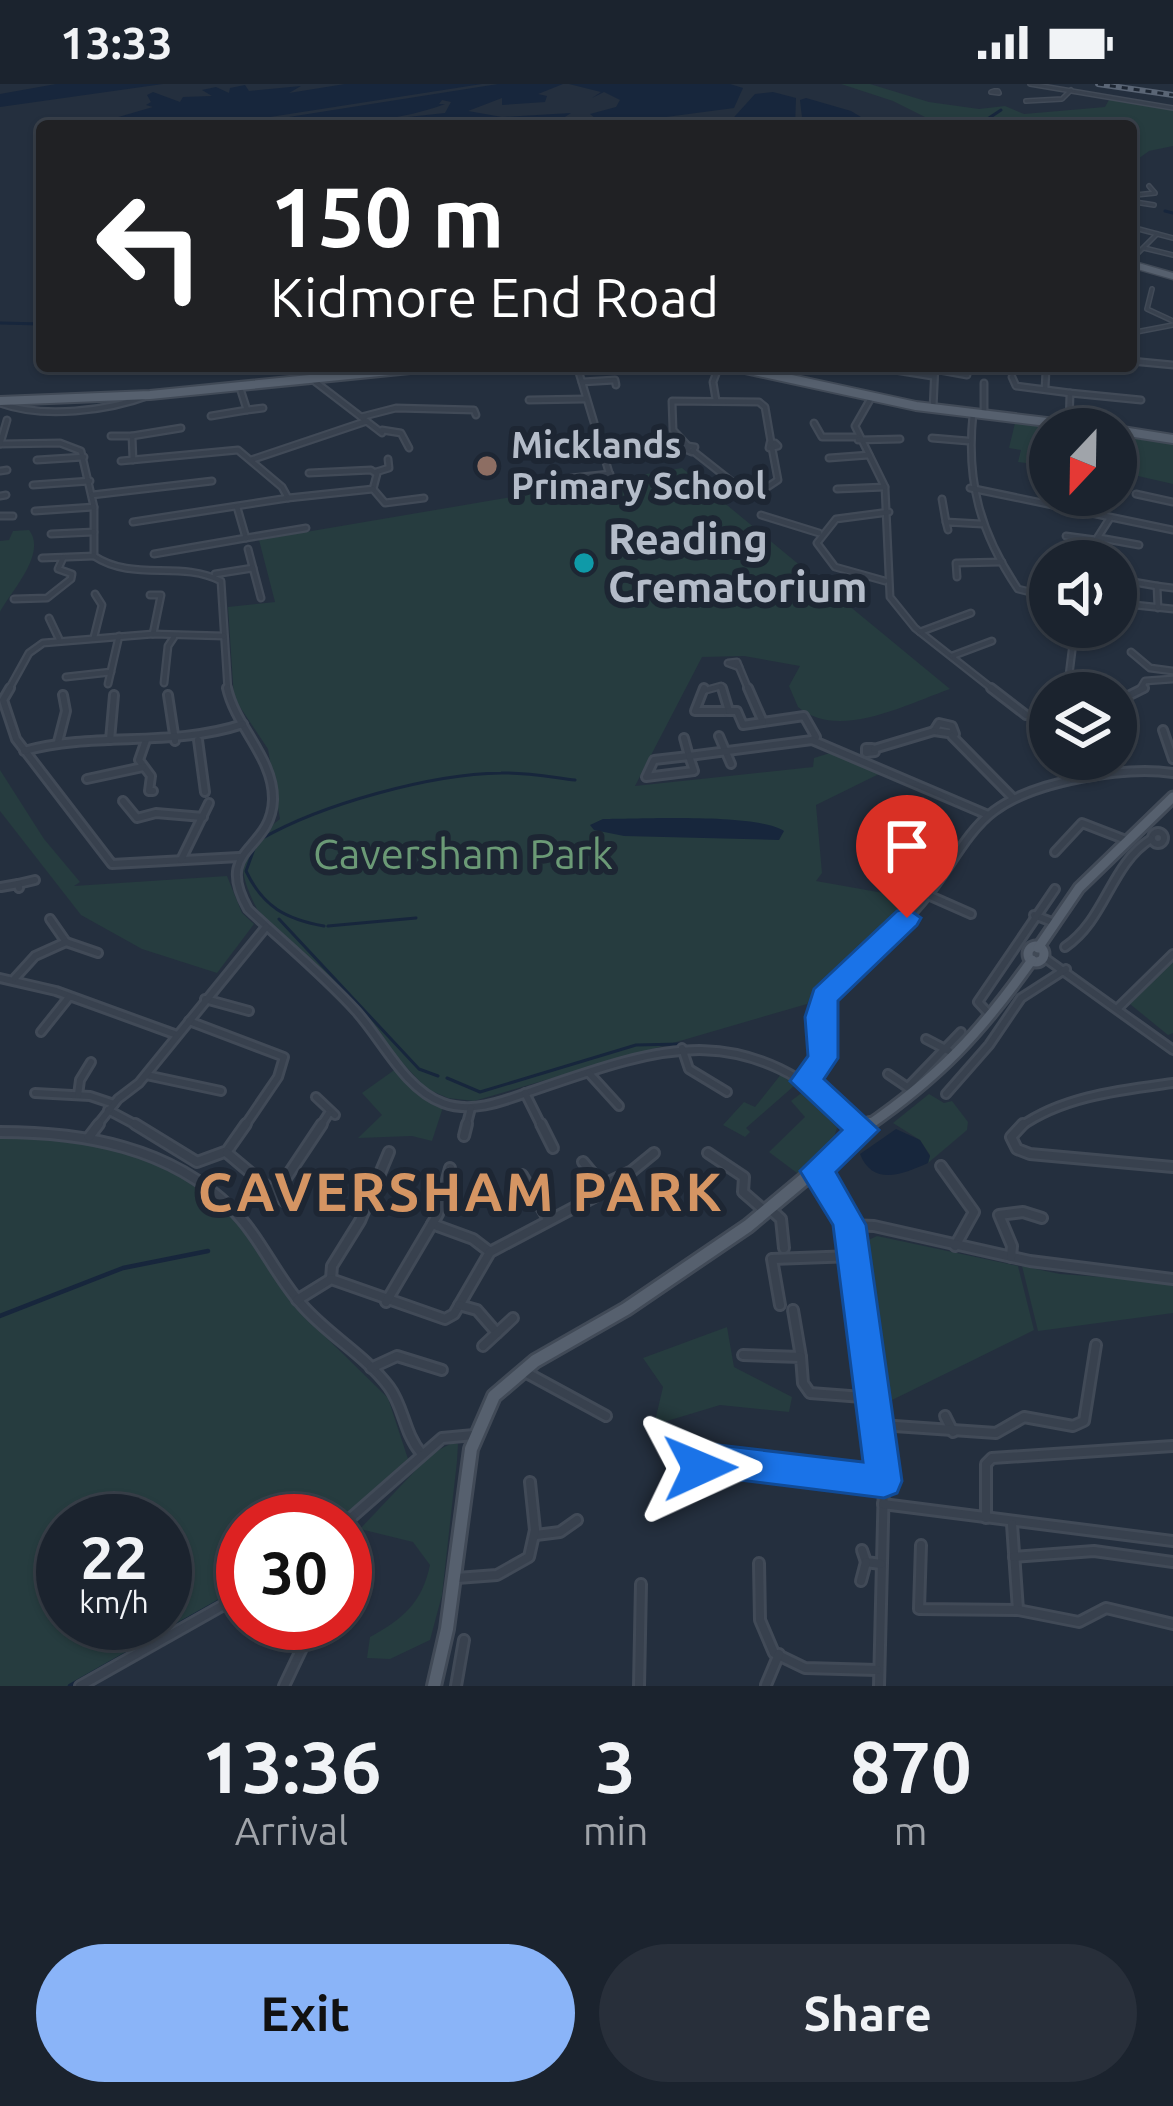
<!DOCTYPE html>
<style>
body{margin:0;font-family:Ubuntu,sans-serif;background:#282f3a;color:#f1f3f6;height:100vh;display:flex;flex-direction:column;font-size:45px;white-space:nowrap}
*{box-sizing:border-box;margin:0}
p{font-size:39px;color:#a0a4aa}
.icon{flex:none;width:66px;height:66px;fill:none;stroke:currentColor;stroke-width:2;stroke-linecap:round;stroke-linejoin:round}
.map{position:relative;height:1602px;overflow:hidden}
.details{display:flex;flex-direction:column;background:#1b232e;flex:1}
.details>*{flex:none}
.top-card{position:absolute;left:36px;top:36px;width:1101px;height:252px;border-radius:12px;box-shadow:0 3px 9px #0004,0 0 0 3px #39404a;background:#202124;color:#fff;overflow:hidden}
.needle{width:78px;rotate:202deg}
.buttons{position:absolute;left:1029px;top:324px;display:grid;gap:24px}
.buttons a{display:grid;place-items:center;width:108px;height:108px;border-radius:50%;background:#1b232e;box-shadow:0 3px 9px #0004,0 0 0 3px #39404a;font-size:60px}
.speed{position:absolute;left:36px;top:1410px;display:flex;gap:24px;font-size:60px;font-weight:700;text-align:center}
.speed>*{display:grid;place-content:center;width:156px;height:156px;border-radius:50%;background:#1b232e;box-shadow:0 3px 9px #0004,0 0 0 3px #39404a;line-height:1}
.speed small{font-size:30px;font-weight:400}
.speed .limit{border:18px solid #d22;background:#fff;color:#111}
.pin{position:absolute;display:grid;place-items:center;width:102px;height:102px;color:#fff;margin:-123px -51px;border-radius:50% 50% 50% 0;rotate:-45deg;box-shadow:0 0 12px #0007}
.pin .icon{rotate:45deg}
.me{position:absolute;width:132px;margin:-66px;rotate:89deg;stroke-linejoin:round;filter:drop-shadow(0 0 9px #0008)}
.turn{display:flex;align-items:center;gap:42px;height:252px;padding:0 36px;font-size:54px}
.turn .icon{width:156px;height:156px;stroke-width:2.5}
.turn b{display:block;font-size:84px;line-height:102px}
.eta{display:flex;justify-content:space-evenly;align-items:center;height:204px;text-align:center}
.eta b{font-size:72px;font-weight:600;line-height:84px}
.primary-button{display:flex;gap:24px;margin-top:auto;padding:24px 36px}
.primary-button a{flex:1;height:138px;border-radius:72px;background:#8ab4f8;color:#111;font-size:48px;font-weight:600;line-height:138px;text-align:center}
.primary-button a+a{background:#282f3a;color:#f1f3f6}
.status{display:flex;justify-content:space-between;align-items:center;height:84px;padding:0 60px;background:#1b232e;direction:ltr}
.status svg{height:33px;fill:currentColor}
.map>svg:first-child{display:block}
.green{fill:#263c3f;fill-rule:evenodd}
.water{fill:#17263c}
.lines{fill:none;stroke-linecap:round;stroke-linejoin:round}
.stream-far1{stroke:#17263c;stroke-width:3}
.stream{stroke:#17263c;stroke-width:4.5}
.minor-far3-casing{stroke:#414a57;stroke-width:6}
.minor-far2-casing{stroke:#414a57;stroke-width:9}
.minor-far1-casing{stroke:#414a57;stroke-width:12}
.minor-casing{stroke:#414a57;stroke-width:14}
.major-far3-casing{stroke:#414a57;stroke-width:9}
.major-far2-casing{stroke:#414a57;stroke-width:12}
.major-far1-casing{stroke:#414a57;stroke-width:15}
.major-casing{stroke:#414a57;stroke-width:18}
.minor-far3{stroke:#38414e;stroke-width:3}
.minor-far2{stroke:#38414e;stroke-width:4.5}
.minor-far1{stroke:#38414e;stroke-width:6}
.minor{stroke:#38414e;stroke-width:8}
.major-far3{stroke:#56606e;stroke-width:6}
.major-far2{stroke:#56606e;stroke-width:8}
.major-far1{stroke:#56606e;stroke-width:9}
.major{stroke:#56606e;stroke-width:12}
.rail-casing{stroke:#5a6575;stroke-width:6}
.rail{stroke:#1d2633;stroke-width:3;stroke-dasharray:6;stroke-linecap:butt}
.route{fill:#1a73e8;stroke:#114b97;stroke-width:3}
.education-dot{fill:#8d6e63;stroke:#1d2633;stroke-width:4.5}
.culture-dot{fill:#0f9aa8;stroke:#1d2633;stroke-width:4.5}
.labels{text-anchor:middle;stroke-width:12;stroke-linejoin:round;paint-order:stroke}
.far-poi-label{font-size:36px;font-weight:bold;fill:#b4bcc9;stroke:#1d2633;text-anchor:start}
.poi-label{font-size:42px;font-weight:bold;fill:#b4bcc9;stroke:#1d2633;text-anchor:start}
.park-label{font-size:42px;fill:#6b9a76;stroke:#1d2633}
.district-label{font-size:54px;font-weight:bold;letter-spacing:3px;fill:#d59563;stroke:#1d2633}
</style>
<div class="status"><b>13:33</b><svg viewBox="0 0 49 12"><path d="M0 12V9h3v3zM5 12V6h3v6zM10 12V3h3v9zM15 12V0h3v12zM26 1h20v11H26zM47 4h2v5h-2z"/></svg></div>
<div class="map">
<svg width="1173" height="1602" viewBox="0 0 1173 1602">
<rect width="100%" height="100%" fill="#242f3e"/>
<g class="green">
<polygon points="841,0 870,0 929,18 979,25 1005,22 1024,30 1105,23 1110,14 1173,25 1173,62 1149,67 1131,80 1131,42 943,42 893,17"/>
<polygon points="1015,339 1056,345 1050,345 1050,382 1018,378 1021,366 1009,364"/>
<polygon points="1116,349 1173,358 1173,400 1116,387"/>
<path d="M682,384L950,605C907,620 838,657 798,623L789,602L800,582L744,572L702,573L635,702L813,683L814,674L830,669L879,690L816,721L822,789L816,797L917,815L872,864L813,910L807,920L474,1017L448,1014L427,1005L257,825C234,779 238,767 280,735L268,665L234,614L228,523L275,518L259,456Z"/>
<path d="M29,446C47,469 13,505 0,528V457L9,456L13,447Z"/>
<polygon points="0,686 44,755 80,798 74,802 227,792 242,829 254,840 217,889 142,865 81,831 0,727"/>
<polygon points="1173,873 1173,949 1168,951 1130,920"/>
<polygon points="400,982 418,1004 444,1020 432,1057 412,1052 358,1054 382,1031 362,1009"/>
<polygon points="782,989 795,996 794,1002 746,1044 750,1048 745,1053 723,1041 744,1018 755,1023"/>
<polygon points="808,1004 841,1032 831,1062 801,1092 769,1068 805,1033 791,1017"/>
<polygon points="929,1010 944,1019 952,1017 968,1038 967,1046 928,1079 930,1071 920,1056 893,1039"/>
<path d="M0,1051C73,1053 140,1062 201,1104L198,1116L223,1121L252,1156L294,1222L388,1314L408,1375L338,1437H243V1503L68,1602H0ZM63,1437H165V1539H63Z"/>
<polygon points="877,1152 1018,1182 1034,1246 886,1319 860,1160"/>
<polygon points="1022,1182 1060,1190 1173,1198 1173,1229 1038,1247"/>
<polygon points="727,1243 734,1283 792,1313 789,1328 720,1321 654,1341 663,1303 643,1274"/>
<path d="M452,1359L458,1360L457,1377L442,1511L430,1556L390,1575L367,1574L370,1553C403,1535 422,1519 430,1481L413,1458L360,1445L431,1370Z"/>
</g>
<g class="water">
<polygon points="56,0 163,0 0,23 0,10"/>
<polygon points="345,0 482,0 213,42 53,42 108,36 153,23 146,21 151,18 147,11 153,8 180,18 183,13 212,12 202,6 216,3 229,9 230,4 245,1 249,7 301,2 289,9"/>
<path d="M498,0H563L538,10L547,12L545,18L502,21V14L468,27L502,33L571,29L551,42H324L445,29L451,18L442,16L439,20H445C381,44 300,42 232,42Z"/>
<polygon points="569,0 730,0 743,4 734,24 666,33 665,39 674,42 605,42 590,30 616,23 620,16 604,8 592,14 601,8"/>
<polygon points="773,8 796,14 795,42 726,42 755,10"/>
<polygon points="806,14 851,27 871,39 803,42 800,16"/>
<path d="M603,735C640,735 757,729 784,747L779,756L624,752L594,746L590,741Z"/>
<path d="M896,1045L920,1056L930,1072L928,1079C903,1090 873,1103 860,1070Z"/>
</g>
<g class="lines">
<g class="stream-far1">
<polyline points="977,42 1001,26"/>
<polyline points="1165,127 1173,129"/>
<polyline points="0,239 42,240"/>
<path d="M261,755C322,720 431,690 501,689C526,688 551,693 575,696"/>
<path d="M255,762L246,787C263,823 286,835 324,842"/>
<polyline points="279,835 419,985 438,992"/>
<polyline points="328,842 416,834"/>
<polyline points="447,994 480,1008 636,961 681,960"/>
</g>
<g class="stream">
<polyline points="0,1232 123,1184 208,1167"/>
<polyline points="70,1602 243,1504"/>
</g>
<g class="minor-far3-casing">
<g id="minor-far3">
<polyline points="1030,0 1173,24"/>
<polygon points="994,7 998,7 999,9 991,8"/>
<polyline points="1026,17 1062,15 1071,6"/>
<polyline points="1131,109 1137,115 1131,123"/>
<polyline points="1136,111 1155,109 1149,102"/>
<polyline points="1135,118 1154,121"/>
<polyline points="1131,143 1173,154"/>
<polyline points="1144,164 1173,171"/>
<polyline points="1131,176 1157,150"/>
<polyline points="1152,205 1147,225 1173,237"/>
<polyline points="1131,249 1173,241"/>
</g>
</g>
<g class="minor-far2-casing">
<g id="minor-far2">
<polyline points="1131,277 1173,281"/>
<polyline points="577,282 614,405"/>
<polyline points="870,282 932,292"/>
<polyline points="1040,282 1046,286 1045,305"/>
<polyline points="934,285 967,291"/>
<polyline points="779,291 791,282"/>
<polyline points="1012,293 1016,302 1070,309 1069,341"/>
<polyline points="313,296 382,349"/>
<polyline points="582,298 615,296 616,301"/>
<polyline points="984,299 984,331"/>
<polyline points="1070,309 1141,316"/>
<polyline points="871,314 855,342 885,403 890,513 915,544 995,607"/>
<polyline points="529,316 585,315"/>
<polyline points="716,316 713,298 719,282"/>
<path d="M0,319C43,335 108,327 150,311"/>
<polyline points="933,325 935,282"/>
<polyline points="247,326 263,324"/>
<path d="M973,330C966,397 980,449 1018,505L1050,513"/>
<polyline points="211,332 247,326 240,304"/>
<polyline points="361,333 396,324 474,326 476,331"/>
<polyline points="814,339 822,353 858,353"/>
<polyline points="382,346 401,349 409,364"/>
<polyline points="111,352 132,352 133,376"/>
<polyline points="132,352 181,344"/>
<polyline points="932,354 968,357"/>
<polyline points="858,356 900,355"/>
<polygon points="770,359 775,359 778,362 769,364"/>
<path d="M0,360L60,359L81,367L94,423V472C133,498 180,476 221,497L228,607"/>
<polyline points="0,360 7,336"/>
<polyline points="688,362 673,346 672,317 759,318 765,323 771,358"/>
<polygon points="688,362 695,363 692,368 685,365"/>
<polyline points="693,367 731,397 763,406 778,396 772,364"/>
<polyline points="829,374 869,371"/>
<polyline points="37,376 84,373"/>
<polyline points="251,376 367,337"/>
<polyline points="121,377 238,366 282,403 288,414 133,438"/>
<polyline points="0,387 7,386"/>
<polyline points="376,388 389,384 388,375"/>
<polyline points="309,389 371,386 377,390 373,405"/>
<polyline points="571,394 610,390"/>
<polyline points="33,401 90,397"/>
<polyline points="970,404 1173,446"/>
<polyline points="373,405 385,419 424,414"/>
<polyline points="837,405 885,403"/>
<polyline points="1136,410 1173,418"/>
<polyline points="92,411 212,397"/>
<polyline points="0,412 6,411"/>
<polyline points="288,414 373,405"/>
<polyline points="942,415 946,438"/>
<polyline points="237,423 246,454 306,444"/>
<polyline points="35,427 94,423"/>
<polyline points="761,431 819,449"/>
<polyline points="0,432 13,432"/>
<polyline points="948,446 946,438 982,440"/>
<polyline points="51,450 94,448"/>
<polyline points="1066,452 1096,456 1110,434"/>
<polyline points="1100,454 1139,461"/>
<polyline points="248,465 253,484"/>
<polyline points="154,470 246,454"/>
<polyline points="42,474 94,472"/>
<polyline points="215,490 253,484 261,514"/>
<polyline points="957,493 956,479 1002,478"/>
<polyline points="1116,495 1157,502"/>
<polyline points="885,497 835,483 817,459 836,435 889,428"/>
<polyline points="150,511 161,511 153,550"/>
<polyline points="14,515 47,514 71,495 72,490 58,485 63,474"/>
<polyline points="1116,519 1173,525"/>
<polyline points="1158,524 1157,502 1173,504"/>
<polyline points="49,534 59,555"/>
<polyline points="920,548 971,529"/>
<polyline points="94,553 102,521 95,510"/>
<polyline points="1131,568 1150,584 1173,587"/>
<polyline points="952,572 992,557"/>
<polygon points="737,578 739,583 728,579"/>
<polyline points="739,583 749,607"/>
<polyline points="1069,591 1075,543"/>
<polygon points="1069,591 1075,594 1075,598 1062,596"/>
<polyline points="66,593 111,588"/>
<polyline points="164,599 168,562 174,553"/>
<polyline points="108,600 119,552"/>
<polyline points="8,607 29,569 43,559 153,550 224,552"/>
<polyline points="703,607 721,602 723,607"/>
<polyline points="1139,607 1145,597 1173,595"/>
</g>
</g>
<g class="minor-far1-casing">
<g id="minor-far1">
<polyline points="10,604 3,616 16,655 112,780 239,773"/>
<path d="M227,604C236,644 274,674 273,716C271,768 213,763 248,825C283,858 322,890 355,926C382,955 404,1005 443,1019C472,1030 504,1017 532,1007C671,959 743,934 861,1043"/>
<polyline points="704,604 695,627 729,627"/>
<polyline points="722,604 729,627"/>
<polyline points="748,604 763,638 804,632 816,653 812,656"/>
<polyline points="991,604 1026,631"/>
<polyline points="168,611 175,657"/>
<polyline points="1116,618 1144,604"/>
<polyline points="729,627 737,627 743,641 763,638"/>
<polygon points="939,639 952,642 955,650 934,647"/>
<polyline points="1163,646 1173,675"/>
<polyline points="719,652 731,680"/>
<polyline points="952,652 1013,714"/>
<polyline points="684,654 689,672"/>
<polyline points="110,656 114,611"/>
<polyline points="146,656 139,676 151,692 149,707 153,707"/>
<polyline points="198,656 205,708"/>
<polyline points="58,658 66,627 63,611"/>
<polygon points="866,664 872,664 875,668 866,669"/>
<polyline points="874,665 934,647"/>
<path d="M24,667C96,647 171,664 243,640"/>
<polygon points="689,672 694,687 646,693 654,676"/>
<polyline points="689,672 812,656 988,731"/>
<polyline points="87,695 143,683"/>
<polyline points="123,717 137,734 156,729 203,733"/>
<circle cx="1158" cy="754" r="6"/>
<polyline points="1055,768 1082,739 1126,756"/>
<polyline points="181,776 209,719"/>
<polyline points="18,800 35,796"/>
<polyline points="1,803 18,800 19,804"/>
<polyline points="928,811 971,830"/>
<polyline points="1034,831 1052,838"/>
<polyline points="50,835 66,858"/>
<path d="M1065,863C1106,835 1110,781 1151,755"/>
<polyline points="1045,874 1173,966"/>
<polyline points="0,894 56,907 177,951"/>
<polyline points="15,894 35,872 66,858 98,869"/>
<polyline points="205,915 249,927"/>
<polyline points="1119,923 1173,870"/>
<polyline points="991,932 978,918 1055,805"/>
<polyline points="189,937 284,973 278,993 244,1043"/>
<polyline points="41,948 69,913"/>
<polyline points="926,955 949,967"/>
<polyline points="682,964 689,985 727,1008"/>
<polyline points="589,989 619,1022"/>
<polyline points="888,990 910,1005"/>
<polyline points="146,991 221,1007"/>
<path d="M806,996L823,974L820,933L824,913C861,880 899,847 930,808C950,783 968,746 994,727C1034,697 1124,682 1173,689"/>
<polyline points="908,1003 961,948"/>
<polyline points="35,1009 90,1012 114,1020"/>
<polyline points="525,1009 542,1043"/>
<polyline points="946,1010 989,961 1021,914 1066,885"/>
<polyline points="78,1011 80,996 91,978"/>
<polyline points="316,1013 335,1031"/>
<polyline points="108,1026 140,1043"/>
<polyline points="96,1043 118,1015 139,999 266,843"/>
<polyline points="320,1043 329,1029"/>
<polyline points="466,1043 471,1024"/>
<path d="M1020,1043C1063,1012 1122,1006 1173,999"/>
</g>
</g>
<g class="minor-casing">
<g id="minor">
<polyline points="135,1040 197,1078 227,1067 246,1040"/>
<polyline points="541,1040 553,1064"/>
<polyline points="858,1040 863,1045"/>
<polyline points="1023,1040 1011,1053 1017,1065 1030,1070 1173,1083"/>
<path d="M0,1048C83,1048 170,1063 231,1124C260,1152 275,1191 302,1221C328,1251 365,1271 389,1303C404,1323 404,1349 421,1369"/>
<polyline points="464,1052 467,1040"/>
<polyline points="89,1053 99,1040"/>
<polyline points="227,1069 295,1126"/>
<polyline points="708,1069 744,1093 743,1108 766,1128"/>
<polyline points="941,1082 974,1128 955,1162"/>
<polyline points="816,1087 833,1107 849,1141 880,1341 884,1397 879,1602"/>
<polyline points="522,1091 548,1135"/>
<polyline points="602,1101 632,1087 654,1069"/>
<polyline points="272,1106 286,1094 322,1040"/>
<polyline points="770,1125 781,1135 784,1164"/>
<polyline points="432,1140 473,1155 490,1168"/>
<polyline points="849,1141 874,1142 1030,1177 1173,1195"/>
<polyline points="1011,1173 1012,1162 999,1131 1023,1128 1042,1134"/>
<polyline points="331,1195 332,1182 360,1137 389,1068"/>
<polyline points="297,1216 331,1195 445,1235 454,1230 490,1168 596,1112 602,1101 583,1078"/>
<polyline points="386,1218 438,1130 450,1084"/>
<polyline points="459,1221 477,1226 497,1249"/>
<polyline points="780,1221 772,1175 854,1172"/>
<polyline points="793,1226 801,1273"/>
<polyline points="483,1262 513,1234"/>
<polyline points="743,1271 801,1273 803,1299 810,1309 876,1314"/>
<polyline points="371,1284 397,1272 442,1286"/>
<polyline points="525,1288 606,1332"/>
<polyline points="945,1332 953,1348"/>
<polyline points="880,1341 996,1349 1024,1333 1073,1342 1084,1337 1096,1261"/>
<circle cx="709" cy="1384" r="8"/>
<polyline points="717,1380 884,1397"/>
<polyline points="883,1420 1173,1457"/>
<polyline points="986,1434 986,1380 992,1374 1173,1362"/>
<polyline points="345,1439 442,1354 474,1351"/>
<polyline points="1012,1440 1018,1526"/>
<polyline points="536,1451 560,1448 577,1436"/>
<polyline points="921,1461 919,1525 1018,1526 1079,1538 1106,1524 1173,1540"/>
<polyline points="862,1466 866,1478 881,1480"/>
<polyline points="1014,1473 1094,1467 1173,1478"/>
<polyline points="759,1479 760,1536 774,1569 805,1584 877,1586"/>
<polyline points="457,1494 497,1491 529,1473 535,1446 530,1398"/>
<polyline points="861,1497 866,1478"/>
<polyline points="346,1529 353,1490"/>
<polyline points="766,1601 779,1570"/>
<polyline points="80,1602 243,1510"/>
<polyline points="284,1602 314,1539"/>
<polyline points="456,1602 464,1556"/>
<polyline points="639,1602 641,1500"/>
</g>
</g>
<g class="major-far3-casing">
<polyline id="major-far3" points="1131,180 1173,192"/>
</g>
<g class="major-far2-casing">
<g id="major-far2">
<polyline points="731,282 916,322 1105,345"/>
<polyline points="0,317 150,311 440,282"/>
<polyline points="1116,346 1173,355"/>
</g>
</g>
<g class="major-far1-casing">
<g id="major-far1">
<circle cx="1036" cy="870" r="8"/>
<polyline points="1038,864 1079,804 1173,713"/>
<path d="M866,1043C940,992 980,949 1032,876"/>
</g>
</g>
<g class="major-casing">
<polyline id="major" points="434,1602 447,1545 471,1365 494,1312 535,1277 626,1225 748,1142 870,1040"/>
</g>
<use href="#minor-far3" class="minor-far3"/>
<use href="#minor-far2" class="minor-far2"/>
<use href="#minor-far1" class="minor-far1"/>
<use href="#minor" class="minor"/>
<use href="#major-far3" class="major-far3"/>
<use href="#major-far2" class="major-far2"/>
<use href="#major-far1" class="major-far1"/>
<use href="#major" class="major"/>
<g class="rail-casing">
<polyline id="rail" points="1098,0 1173,11"/>
</g>
<use href="#rail" class="rail"/>
</g>
<polygon class="route" points="907,824 921,834 917,841 838,917 838,974 824,995 879,1046 836,1088 866,1141 902,1397 897,1409 884,1414 716,1393 700,1400 687,1395 682,1384 687,1372 710,1360 863,1378 833,1141 800,1087 842,1046 790,997 808,972 805,933 814,905 897,827"/>
<circle class="education-dot" cx="487" cy="382" r="12"/>
<circle class="culture-dot" cx="584" cy="479" r="12"/>
<g class="labels">
<g class="far-poi-label">
<text x="511" y="374">Micklands<tspan x="511" dy="41">Primary School</tspan></text>
</g>
<g class="poi-label">
<text x="608" y="470">Reading<tspan x="608" dy="48">Crematorium</tspan></text>
</g>
<g class="park-label">
<text x="463" y="785">Caversham Park</text>
</g>
<g class="district-label">
<text x="461" y="1127">CAVERSHAM PARK</text>
</g>
</g>
</svg>
<div class="buttons">
<a><svg class="needle" viewBox="-14 -14 28 28"><path d="M0-13l5 13h-10z" fill="#e53935"/><path d="M0 13l5-13h-10z" fill="#a0a4aa"/></svg></a>
<a><svg class="icon" aria-label="sound" viewBox="0 0 24 24"><path d="M4 9h4l5-4v14l-5-4H4zM17 9q2 3 0 6"/></svg></a>
<a><svg class="icon" aria-label="layers" viewBox="0 0 24 24"><path d="M12 4l9 5-9 5-9-5zM3 14l9 5 9-5"/></svg></a>
</div>
<div class="speed"><div>22<small>km/h</small></div><div class="limit">30</div></div>
<div class="pin" style="left:907px;top:834px;background:#d93025"><svg class="icon" aria-label="arrive" viewBox="0 0 24 24"><path d="M6 21V4h12l-3 4 3 4H6"/></svg></div>
<svg class="me" style="left:700px;top:1384px" viewBox="-20 -20 40 40"><path d="M0-17L14 15 0 8-14 15z" fill="#1a73e8" stroke="#fff" stroke-width="4"/></svg>
<div class="top-card">
<div class="turn"><svg class="icon" aria-label="left" viewBox="0 0 24 24"><path d="M17 20v-9H6M10 6l-5 5 5 5"/></svg><div><b>150 m</b>Kidmore End Road</div></div>
</div>
</div>
<section class="details">
<div class="eta">
<div><b>13:36</b><p>Arrival</p></div>
<div><b>3</b><p>min</p></div>
<div><b>870</b><p>m</p></div>
</div>
<div class="primary-button"><a>Exit</a><a>Share</a></div>
</section>
